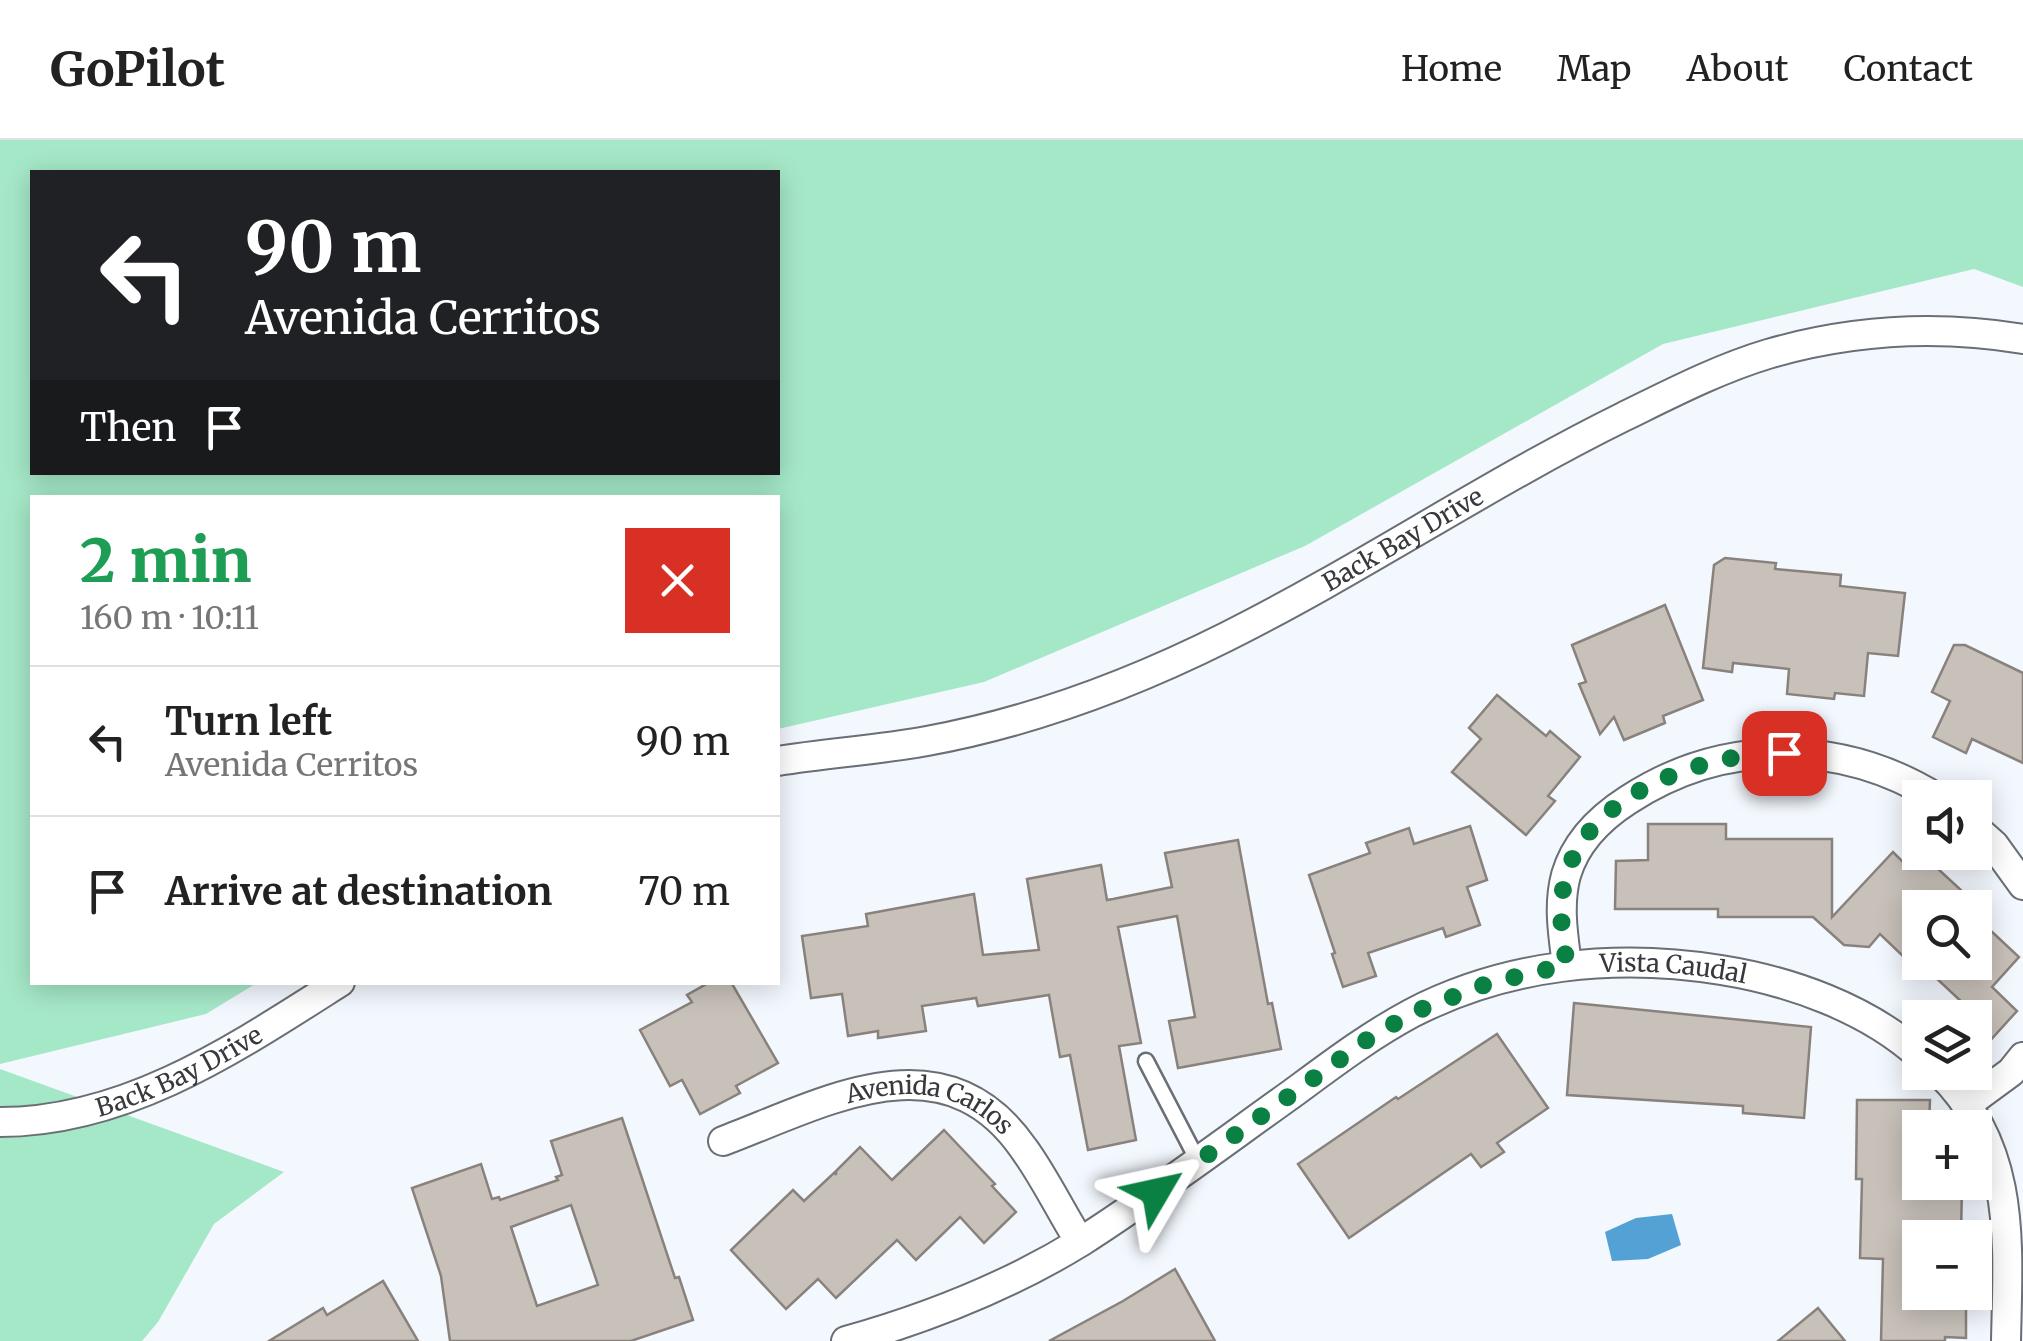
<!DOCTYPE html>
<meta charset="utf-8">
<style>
body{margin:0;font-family:Merriweather,serif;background:#f6f6f6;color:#222;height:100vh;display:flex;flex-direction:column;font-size:38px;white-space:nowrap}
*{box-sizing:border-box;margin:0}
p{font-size:32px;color:#767676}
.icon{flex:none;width:55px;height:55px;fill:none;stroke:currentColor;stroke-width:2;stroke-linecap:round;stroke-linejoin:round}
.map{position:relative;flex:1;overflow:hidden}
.sheet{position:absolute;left:30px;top:355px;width:750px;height:490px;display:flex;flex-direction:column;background:#fff;border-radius:0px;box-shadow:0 5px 25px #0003}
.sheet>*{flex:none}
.guide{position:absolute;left:30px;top:30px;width:750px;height:305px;border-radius:0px;box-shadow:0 5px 25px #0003;background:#202124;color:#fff;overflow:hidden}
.tools{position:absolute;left:1902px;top:640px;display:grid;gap:20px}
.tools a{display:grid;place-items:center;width:90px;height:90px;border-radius:0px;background:#fff;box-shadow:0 5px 25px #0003;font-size:50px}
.pin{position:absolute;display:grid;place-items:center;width:85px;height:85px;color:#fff;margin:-42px;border-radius:20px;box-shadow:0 5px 15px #0006}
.me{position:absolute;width:110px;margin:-55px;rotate:54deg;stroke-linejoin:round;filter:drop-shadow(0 0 8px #0008)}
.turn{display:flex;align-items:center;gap:35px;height:210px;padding:0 50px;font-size:45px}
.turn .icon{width:130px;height:130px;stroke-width:2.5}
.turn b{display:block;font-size:70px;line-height:85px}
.then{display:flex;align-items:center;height:95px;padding:0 50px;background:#0003;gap:20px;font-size:38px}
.round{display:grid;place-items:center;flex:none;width:105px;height:105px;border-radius:0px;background:#f6f6f6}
.head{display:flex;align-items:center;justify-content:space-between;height:170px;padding:0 50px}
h1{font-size:60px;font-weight:800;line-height:75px;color:#1e9e55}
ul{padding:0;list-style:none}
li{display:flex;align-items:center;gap:30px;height:150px;padding:0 50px;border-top:2px solid #e0e0e0}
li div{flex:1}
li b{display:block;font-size:38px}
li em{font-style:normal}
header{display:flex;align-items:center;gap:60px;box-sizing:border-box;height:140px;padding:0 50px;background:#fff;border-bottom:2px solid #e0e0e0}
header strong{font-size:48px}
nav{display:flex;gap:55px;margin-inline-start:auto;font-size:35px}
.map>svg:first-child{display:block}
.green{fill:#a5e8c8;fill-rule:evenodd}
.water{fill:#53a1d5}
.building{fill:#c8c1ba;stroke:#89827c;stroke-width:2.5;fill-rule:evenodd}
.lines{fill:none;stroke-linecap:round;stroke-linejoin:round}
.lane-casing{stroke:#696f75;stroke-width:19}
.street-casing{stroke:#696f75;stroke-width:32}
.lane{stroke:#fff;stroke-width:14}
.street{stroke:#fff;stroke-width:28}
.route{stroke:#0b8043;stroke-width:18;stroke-dasharray:0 32.4}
.labels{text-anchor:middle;stroke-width:10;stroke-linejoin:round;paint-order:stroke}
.street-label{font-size:25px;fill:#37393c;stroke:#fff}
</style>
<header>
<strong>GoPilot</strong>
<nav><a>Home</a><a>Map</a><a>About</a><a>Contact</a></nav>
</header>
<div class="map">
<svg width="2023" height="1201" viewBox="0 0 2023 1201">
<rect width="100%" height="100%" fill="#f3f8fe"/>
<g class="green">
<path d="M0,0H2023V147L1974,129L1663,204L1305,406L984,542L778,589V358H32V842L257,843L206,874L0,924ZM32,32H778V332H32Z"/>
<polygon points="0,929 284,1032 214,1084 158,1182 142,1201 0,1201"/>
</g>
<polygon class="water" points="1672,1074 1681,1105 1648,1119 1612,1121 1605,1092 1636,1078"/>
<g class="building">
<polygon points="1725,418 1776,423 1775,429 1841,435 1840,446 1905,453 1898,516 1868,513 1864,556 1835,553 1834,559 1787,554 1789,529 1733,523 1732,532 1703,528 1714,425"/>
<polygon points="1665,465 1703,560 1663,576 1665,583 1624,600 1614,577 1600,594 1579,544 1586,542 1572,505"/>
<polygon points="1954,505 1965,505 2023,533 2023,623 1972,599 1966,613 1933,597 1950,561 1932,552"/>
<polygon points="1497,555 1546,596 1550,591 1580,617 1548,656 1555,661 1526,695 1452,632 1481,599 1469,588"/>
<polygon points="1648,684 1726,684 1726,699 1832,699 1832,777 1893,712 1910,729 1923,715 1962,751 1946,768 1920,768 1920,805 1907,820 1880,794 1869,807 1844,805 1813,777 1718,777 1718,769 1615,769 1616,721 1648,720"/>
<polygon points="1470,686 1487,740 1467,747 1480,785 1446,797 1443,788 1368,813 1376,836 1343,847 1332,814 1335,813 1309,735 1370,713 1366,703 1409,688 1414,704"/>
<polygon points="1238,700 1268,864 1272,863 1281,909 1178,928 1169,881 1195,877 1177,776 1118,787 1141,903 1119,906 1136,1000 1088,1010 1070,915 1060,917 1049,855 978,866 976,858 922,866 926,891 878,898 878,891 848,896 842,854 811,858 802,796 868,786 866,774 974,754 983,815 1039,810 1027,739 1101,725 1107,760 1113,759 1172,747 1165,713"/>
<polygon points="1975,776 2019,817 1992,847 2017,871 1987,904 1975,893 1975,878 1959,878 1955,874 1964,864 1919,822 1975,822"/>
<polygon points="710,842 731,842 778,923 736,946 740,953 700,974 682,940 670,946 640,890 692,862 687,855"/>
<polygon points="1574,863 1811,887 1804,978 1743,973 1743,966 1567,955"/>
<polygon points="1497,894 1548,968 1497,1003 1504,1012 1481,1027 1471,1014 1349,1098 1298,1024 1396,957 1398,959"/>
<polygon points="1857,960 1930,960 1929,988 1920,988 1920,1042 1962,1042 1961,1098 1920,1098 1920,1152 1966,1152 1966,1198 1945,1197 1945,1201 1881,1201 1883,1119 1860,1118 1862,1039 1856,1039"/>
<path d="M622,978L675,1138L679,1137L693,1180L631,1201H450L441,1136L412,1048L481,1024L492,1059L499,1057L500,1060L558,1040L556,1037L562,1035L551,1001ZM571,1065L598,1145L537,1166L511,1087Z"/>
<polygon points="944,990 995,1044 992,1046 1016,1072 984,1103 960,1077 916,1120 897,1100 836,1158 818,1139 786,1169 731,1110 793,1050 804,1061 835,1032 836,1035 836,1031 860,1007 892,1040"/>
<polygon points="1175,1129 1215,1201 1049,1201 1123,1161"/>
<polygon points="383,1141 418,1201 269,1201 323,1168 327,1175"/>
<polygon points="1818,1168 1845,1201 1778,1201"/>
</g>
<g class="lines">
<g class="lane-casing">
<polyline id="lane" points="1146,921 1198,1021"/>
</g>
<g class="street-casing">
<g id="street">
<path id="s1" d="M778,621C827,613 878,610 927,601C1031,582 1132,544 1226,497C1362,429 1487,344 1623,277C1670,254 1718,229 1768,214C1851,190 1938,185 2023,199"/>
<polyline points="1975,688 1994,705 2023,745"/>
<path d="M1567,825C1563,794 1558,765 1566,735C1576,701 1600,678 1628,660C1723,598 1840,598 1937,658"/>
<path d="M1939,932C2017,1008 2008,1102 2006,1201"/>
<polyline points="1966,965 2011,932 2023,917"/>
<path id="s2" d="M0,982C127,982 236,908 340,842"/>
<path id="s3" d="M723,1001C824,963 944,893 1024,1009C1045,1038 1061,1072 1080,1102"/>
<path id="s4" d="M846,1201C928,1178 1009,1146 1082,1101C1154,1055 1223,1003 1293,953C1331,925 1369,896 1412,873C1507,824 1616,813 1721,830C1790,841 1867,868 1920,916"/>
</g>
</g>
<use href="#lane" class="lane"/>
<use href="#street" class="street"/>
</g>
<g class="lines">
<path class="route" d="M1156,1052L1368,899L1414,872L1489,843L1567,825C1562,794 1557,764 1567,733C1592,651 1707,613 1784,613"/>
</g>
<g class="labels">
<g class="street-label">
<text dy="9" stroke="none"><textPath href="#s1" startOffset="670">Back Bay Drive</textPath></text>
<text dy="9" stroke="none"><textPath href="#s4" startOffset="928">Vista Caudal</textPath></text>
<text dy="9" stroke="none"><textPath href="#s2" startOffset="188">Back Bay Drive</textPath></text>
<text dy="9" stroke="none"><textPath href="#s3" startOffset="220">Avenida Carlos</textPath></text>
</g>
</g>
</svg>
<div class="tools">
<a><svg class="icon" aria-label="sound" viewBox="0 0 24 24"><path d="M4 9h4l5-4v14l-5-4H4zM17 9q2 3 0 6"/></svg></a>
<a><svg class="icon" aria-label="search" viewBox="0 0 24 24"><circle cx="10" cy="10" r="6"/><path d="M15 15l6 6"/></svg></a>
<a><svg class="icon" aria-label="layers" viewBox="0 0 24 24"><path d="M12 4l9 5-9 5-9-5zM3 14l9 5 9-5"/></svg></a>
<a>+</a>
<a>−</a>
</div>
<div class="pin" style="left:1784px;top:613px;background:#d93025"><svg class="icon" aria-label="arrive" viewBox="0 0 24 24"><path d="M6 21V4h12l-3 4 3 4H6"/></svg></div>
<svg class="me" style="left:1156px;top:1052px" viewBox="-20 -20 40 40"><path d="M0-17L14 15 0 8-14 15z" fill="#0b8043" stroke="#fff" stroke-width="4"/></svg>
<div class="guide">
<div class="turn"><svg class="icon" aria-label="left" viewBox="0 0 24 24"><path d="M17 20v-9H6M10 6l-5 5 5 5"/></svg><div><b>90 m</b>Avenida Cerritos</div></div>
<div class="then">Then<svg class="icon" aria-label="arrive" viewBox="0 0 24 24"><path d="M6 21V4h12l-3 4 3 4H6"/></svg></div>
</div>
<section class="sheet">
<div class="head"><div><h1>2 min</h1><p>160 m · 10:11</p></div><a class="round" style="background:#d93025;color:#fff"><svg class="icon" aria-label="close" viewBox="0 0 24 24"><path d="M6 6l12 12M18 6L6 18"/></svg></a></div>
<ul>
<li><svg class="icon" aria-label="left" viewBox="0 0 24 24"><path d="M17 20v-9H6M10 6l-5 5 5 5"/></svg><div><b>Turn left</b><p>Avenida Cerritos</p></div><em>90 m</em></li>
<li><svg class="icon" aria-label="arrive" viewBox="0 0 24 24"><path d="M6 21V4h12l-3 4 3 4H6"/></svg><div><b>Arrive at destination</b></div><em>70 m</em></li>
</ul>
</section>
</div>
